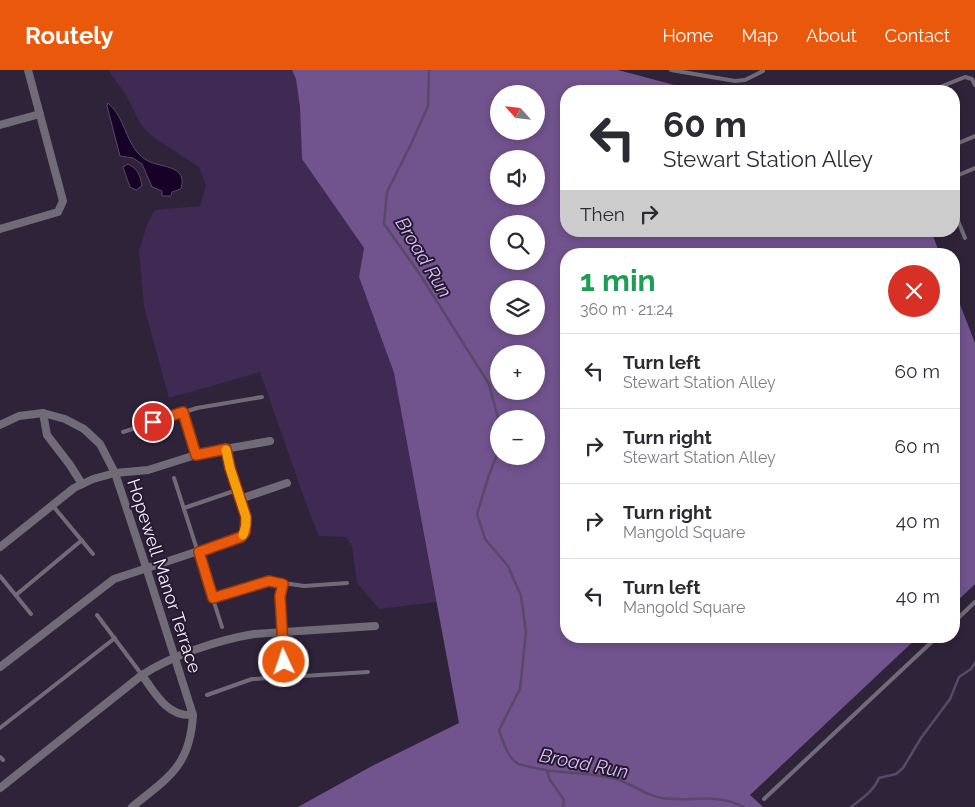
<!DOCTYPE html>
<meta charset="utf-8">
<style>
body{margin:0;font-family:Raleway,sans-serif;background:#f2f2f3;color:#2b2b33;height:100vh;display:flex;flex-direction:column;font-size:19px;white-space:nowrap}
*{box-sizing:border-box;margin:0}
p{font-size:16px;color:#7c7c81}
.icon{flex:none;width:28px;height:28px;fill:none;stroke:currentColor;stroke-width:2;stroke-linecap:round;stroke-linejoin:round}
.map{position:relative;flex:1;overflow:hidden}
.panel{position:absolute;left:560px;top:178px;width:400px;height:395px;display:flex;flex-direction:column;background:#fff;border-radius:20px;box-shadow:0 2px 8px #0003}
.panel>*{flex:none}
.banner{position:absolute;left:560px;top:15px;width:400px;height:152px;border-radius:20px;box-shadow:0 2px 8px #0003;background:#fff;color:#2b2b33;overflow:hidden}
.needle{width:32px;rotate:297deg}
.tools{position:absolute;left:490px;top:15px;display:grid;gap:10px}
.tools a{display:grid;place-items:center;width:55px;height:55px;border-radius:50%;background:#fff;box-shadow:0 2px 8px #0003;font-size:25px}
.pin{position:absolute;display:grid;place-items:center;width:42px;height:42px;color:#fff;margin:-21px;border:2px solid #fff;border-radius:50%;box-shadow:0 1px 5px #0007}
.me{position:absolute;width:55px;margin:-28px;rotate:357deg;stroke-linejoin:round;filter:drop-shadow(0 0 4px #0008)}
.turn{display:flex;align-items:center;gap:18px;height:105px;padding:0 20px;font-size:22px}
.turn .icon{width:65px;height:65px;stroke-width:2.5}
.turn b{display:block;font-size:35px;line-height:42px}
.then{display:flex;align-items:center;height:48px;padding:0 20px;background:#0003;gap:10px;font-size:19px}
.round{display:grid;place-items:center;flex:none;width:52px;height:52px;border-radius:26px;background:#f2f2f3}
.headline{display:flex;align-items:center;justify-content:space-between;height:85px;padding:0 20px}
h1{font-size:30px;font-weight:700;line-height:38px;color:#1e9e55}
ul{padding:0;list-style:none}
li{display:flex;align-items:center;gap:15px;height:75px;padding:0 20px;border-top:1px solid #e1e1e2}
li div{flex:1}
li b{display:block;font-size:19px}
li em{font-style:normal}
header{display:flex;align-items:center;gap:30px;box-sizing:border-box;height:70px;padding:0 25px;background:#ea580c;color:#fff}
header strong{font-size:24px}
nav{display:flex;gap:28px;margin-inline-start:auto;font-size:18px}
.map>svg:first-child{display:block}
.green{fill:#3f2a53}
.forest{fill:#71538e;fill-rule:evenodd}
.water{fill:#170127;stroke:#5a4867}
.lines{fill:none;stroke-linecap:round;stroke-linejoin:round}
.stream{stroke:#5a4867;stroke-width:2.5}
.service{stroke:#716b77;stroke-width:4}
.minor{stroke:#716b77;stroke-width:8}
.route-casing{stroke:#983908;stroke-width:12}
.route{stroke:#ea580c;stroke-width:9}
.slow{stroke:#f59e0b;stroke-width:9}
.labels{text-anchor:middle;stroke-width:4;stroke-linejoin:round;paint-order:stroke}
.street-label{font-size:18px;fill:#f5edfd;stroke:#251930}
.water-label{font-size:19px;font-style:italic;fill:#d8bef3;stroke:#251930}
</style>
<header>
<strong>Routely</strong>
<nav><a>Home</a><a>Map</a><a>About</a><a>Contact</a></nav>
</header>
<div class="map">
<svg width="975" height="737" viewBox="0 0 975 737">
<rect width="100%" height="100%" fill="#2f233a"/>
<polygon class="green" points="108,0 292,0 296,9 300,37 302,89 364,178 359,207 394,303 436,532 379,539 357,513 352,476 346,467 319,466 307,436 260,302 169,328 144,236 139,181 148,152 155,140 200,136 206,116 199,97 152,66 141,55 125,23"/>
<g class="forest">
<path d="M292,0H618L697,21H566V161H931L940,184H566V566H919L750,725L763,737H298L372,696L459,653L394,303L359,207L364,178L302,89L300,37L296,9ZM499,24H536V61H499ZM499,89H536V126H499ZM499,154H536V191H499ZM499,219H536V256H499ZM499,284H536V321H499ZM499,349H536V386H499Z"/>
<polygon points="954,219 975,273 975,514 954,534"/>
</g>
<g class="water">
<path d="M108,33C111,36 114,39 116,42C127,58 129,81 148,91C162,98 188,95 181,119L172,122L171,126H162V121L152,117L142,94L133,88L120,86L107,36Z"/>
<path d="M128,94C138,99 140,105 142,116L136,120L130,117L123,97Z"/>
</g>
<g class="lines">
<g class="stream">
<polyline points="429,0 428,36 412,72 387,122 384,154 419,203 489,314 499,352"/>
<path d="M499,379L488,408L477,444L485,469L508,496L521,526L526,562L520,619L499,660C503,671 506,685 517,693C520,695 527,696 531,697C560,705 590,701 619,710C632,714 644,724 657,727C689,734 712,721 744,737"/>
<polyline points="547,701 550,710 564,730 563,737"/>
<path d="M851,737C862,728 874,721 879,708L896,704L903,698L921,668L950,629L959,607L971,599L975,593"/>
</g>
<g class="service">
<polyline points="671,0 735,11 745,10 763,1"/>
<polyline points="930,21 965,7 972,9 975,15"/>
<polyline points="954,75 975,66"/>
<polyline points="954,107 975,98"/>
<polyline points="954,141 965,168"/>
<polyline points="123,362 197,338 262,327"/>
<polyline points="174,408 222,557"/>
<polyline points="53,436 93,484"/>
<polyline points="184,438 237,420"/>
<polyline points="0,506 31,544"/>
<polyline points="283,513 280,526 286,607"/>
<polyline points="16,525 82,470"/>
<polyline points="213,528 269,511 304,516 347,513"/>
<polyline points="97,545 142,605"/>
<polyline points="954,552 975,532"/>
<polyline points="207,625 252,609 368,602"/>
<polyline points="0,658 115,568"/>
<polyline points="0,687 3,690"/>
<polyline points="764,729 938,566"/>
</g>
<g class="minor">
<polyline points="0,55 40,44"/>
<polyline points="0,159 58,142 63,131 28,0"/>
<polyline points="183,342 196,385"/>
<polyline points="43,343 47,365 70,395 82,414"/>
<path d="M0,355L19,346L43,343L65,349L84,359L100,374L115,403L146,497L193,645C190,696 169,707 132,737"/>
<polyline points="240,429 287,413"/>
<polyline points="0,477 74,418 93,409 115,403 148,400 202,383 270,371"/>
<polyline points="0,597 114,509 241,467 245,462 246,447 230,398 226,379"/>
<path d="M142,605C155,623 167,647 193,645"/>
<path d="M0,718L142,605C173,585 218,570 254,564L375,556"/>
</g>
</g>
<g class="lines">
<g class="route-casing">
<polyline id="route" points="153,352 183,342 196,385 226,379 230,398 246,447 245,462 241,467 199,482 213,528 269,511 283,514 280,526 284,592"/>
</g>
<use href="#route" class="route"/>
<polyline class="slow" points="226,380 230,398 246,447 246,455 243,465"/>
</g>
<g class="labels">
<g class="street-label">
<text transform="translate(164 506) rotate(72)" y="6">Hopewell Manor Terrace</text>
</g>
<g class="water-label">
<text transform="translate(424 187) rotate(59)" y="7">Broad Run</text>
<text transform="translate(584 693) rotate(11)" y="7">Broad Run</text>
</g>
</g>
</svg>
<div class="tools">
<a><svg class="needle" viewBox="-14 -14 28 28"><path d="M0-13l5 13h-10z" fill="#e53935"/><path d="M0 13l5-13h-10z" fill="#7c7c81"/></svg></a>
<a><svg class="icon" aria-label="sound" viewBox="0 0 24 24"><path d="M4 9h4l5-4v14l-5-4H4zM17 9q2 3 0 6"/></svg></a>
<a><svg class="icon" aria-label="search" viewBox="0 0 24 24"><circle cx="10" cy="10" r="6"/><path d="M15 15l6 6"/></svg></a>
<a><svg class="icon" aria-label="layers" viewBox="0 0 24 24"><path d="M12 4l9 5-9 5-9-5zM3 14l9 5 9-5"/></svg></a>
<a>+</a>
<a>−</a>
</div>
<div class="pin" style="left:153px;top:352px;background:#d93025"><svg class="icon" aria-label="arrive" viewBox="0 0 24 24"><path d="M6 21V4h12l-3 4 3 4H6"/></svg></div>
<svg class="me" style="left:284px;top:592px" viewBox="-20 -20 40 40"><circle r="17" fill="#ea580c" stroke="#fff" stroke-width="3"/><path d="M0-11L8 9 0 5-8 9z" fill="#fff"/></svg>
<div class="banner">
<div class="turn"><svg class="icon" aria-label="left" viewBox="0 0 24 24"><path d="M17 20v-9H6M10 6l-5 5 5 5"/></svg><div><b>60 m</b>Stewart Station Alley</div></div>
<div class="then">Then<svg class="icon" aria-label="right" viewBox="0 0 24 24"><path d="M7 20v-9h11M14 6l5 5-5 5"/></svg></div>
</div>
<section class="panel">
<div class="headline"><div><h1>1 min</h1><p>360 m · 21:24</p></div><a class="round" style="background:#d93025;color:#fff"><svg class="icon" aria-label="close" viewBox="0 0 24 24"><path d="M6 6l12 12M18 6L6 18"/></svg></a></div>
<ul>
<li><svg class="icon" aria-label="left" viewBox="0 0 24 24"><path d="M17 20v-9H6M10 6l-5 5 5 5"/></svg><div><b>Turn left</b><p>Stewart Station Alley</p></div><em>60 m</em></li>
<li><svg class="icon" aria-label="right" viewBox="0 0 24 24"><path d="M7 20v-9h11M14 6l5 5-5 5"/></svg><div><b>Turn right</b><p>Stewart Station Alley</p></div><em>60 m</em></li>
<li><svg class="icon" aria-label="right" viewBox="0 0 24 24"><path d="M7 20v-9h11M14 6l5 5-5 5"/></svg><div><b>Turn right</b><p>Mangold Square</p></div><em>40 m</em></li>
<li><svg class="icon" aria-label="left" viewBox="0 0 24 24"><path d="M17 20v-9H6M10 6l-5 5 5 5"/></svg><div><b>Turn left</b><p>Mangold Square</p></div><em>40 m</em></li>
</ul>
</section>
</div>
